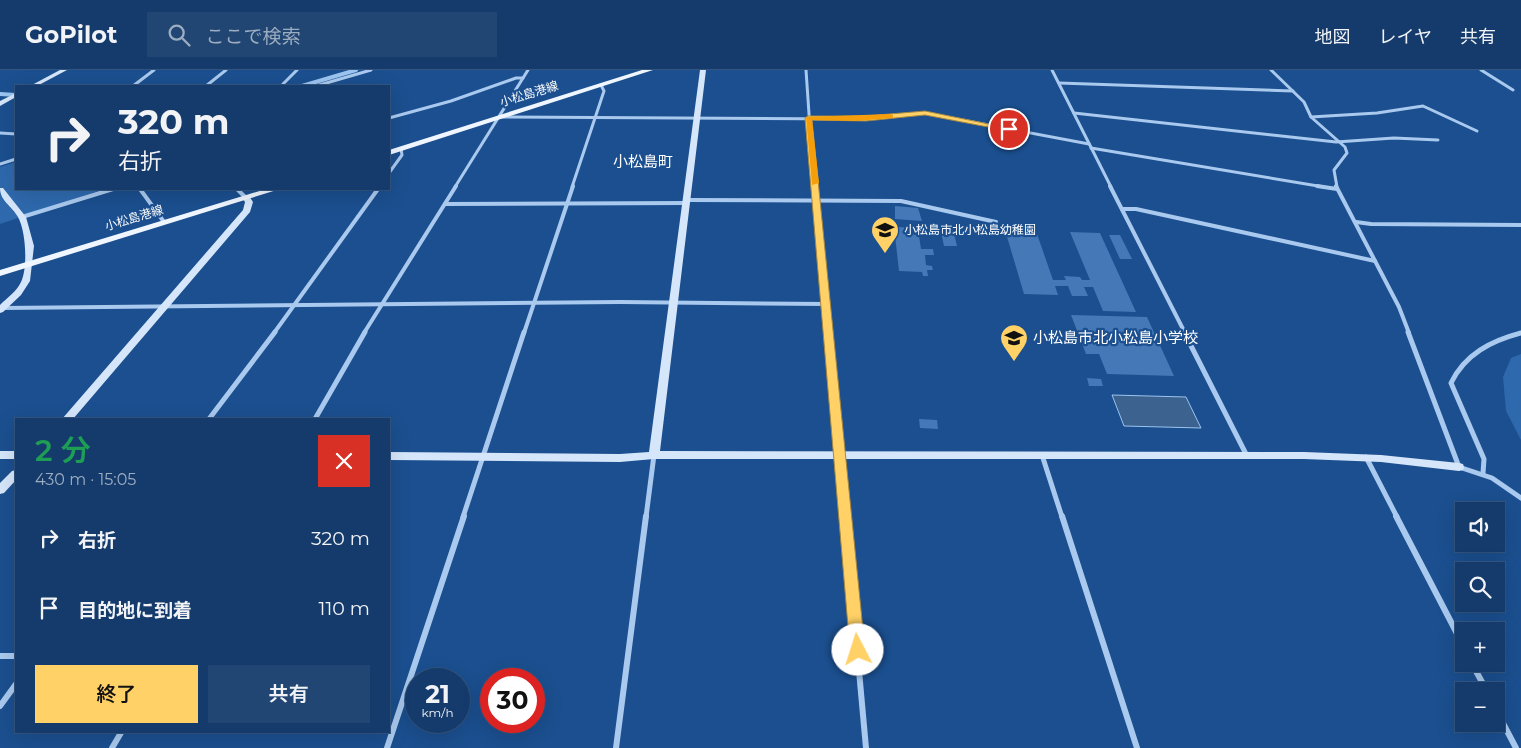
<!DOCTYPE html>
<html lang="ja">
<meta charset="utf-8">
<style>
body{margin:0;font-family:Montserrat,"Noto Sans JP",sans-serif;background:#214673;color:#f1f3f6;height:100vh;display:flex;flex-direction:column;font-size:19px;white-space:nowrap}
*{box-sizing:border-box;margin:0}
p{font-size:16px;color:#9dadc1}
.icon{flex:none;width:28px;height:28px;fill:none;stroke:currentColor;stroke-width:2;stroke-linecap:round;stroke-linejoin:round}
.map{position:relative;flex:1;overflow:hidden}
.sheet{position:absolute;left:15px;top:348px;width:375px;height:315px;display:flex;flex-direction:column;background:#143b6b;border-radius:0px;box-shadow:0 5px 20px #0002,0 0 0 1px #33557e}
.sheet>*{flex:none}
.banner{position:absolute;left:15px;top:15px;width:375px;height:105px;border-radius:0px;box-shadow:0 5px 20px #0002,0 0 0 1px #33557e;background:#143b6b;color:#f1f3f6;overflow:hidden}
.fabs{position:absolute;left:1455px;top:432px;display:grid;gap:10px}
.fabs a{display:grid;place-items:center;width:50px;height:50px;border-radius:0px;background:#143b6b;box-shadow:0 5px 20px #0002,0 0 0 1px #33557e;font-size:25px}
.speed{position:absolute;left:405px;top:598px;display:flex;gap:10px;font-size:25px;font-weight:700;text-align:center}
.speed>*{display:grid;place-content:center;width:65px;height:65px;border-radius:50%;background:#143b6b;box-shadow:0 5px 20px #0002,0 0 0 1px #33557e;line-height:1}
.speed small{font-size:12px;font-weight:400}
.speed .limit{border:8px solid #d22;background:#fff;color:#111}
.pin{position:absolute;display:grid;place-items:center;width:42px;height:42px;color:#fff;margin:-21px;border:2px solid #fff;border-radius:50%;box-shadow:0 1px 5px #0007}
.me{position:absolute;width:55px;margin:-28px;rotate:355deg;stroke-linejoin:round;filter:drop-shadow(0 0 4px #0008)}
.turn{display:flex;align-items:center;gap:18px;height:105px;padding:0 20px;font-size:22px}
.turn .icon{width:65px;height:65px;stroke-width:2.5}
.turn b{display:block;font-size:35px;line-height:42px}
.round{display:grid;place-items:center;flex:none;width:52px;height:52px;border-radius:0px;background:#214673}
.overview{display:flex;align-items:center;justify-content:space-between;height:85px;padding:0 20px}
h1{font-size:30px;font-weight:600;line-height:38px;color:#1e9e55}
.primary-button{display:flex;gap:10px;margin-top:auto;padding:10px 20px}
.primary-button a{flex:1;height:58px;border-radius:0px;background:#ffd166;color:#111;font-size:20px;font-weight:600;line-height:58px;text-align:center}
.primary-button a+a{background:#214673;color:#f1f3f6}
ul{padding:0;list-style:none}
li{display:flex;align-items:center;gap:15px;height:70px;padding:0 20px}
li div{flex:1}
li b{display:block;font-size:19px}
li em{font-style:normal}
header{display:flex;align-items:center;gap:30px;box-sizing:border-box;height:70px;padding:0 25px;background:#143b6b;border-bottom:1px solid #33557e}
header strong{font-size:24px}
nav{display:flex;gap:28px;margin-inline-start:auto;font-size:18px}
.search{width:350px;height:45px;background:#214673;display:flex;align-items:center;gap:12px;box-sizing:border-box;padding:0 18px;border-radius:0px;color:#9dadc1;font-size:19px}
.map>svg:first-child{display:block}
.green{fill:#2e69ad}
.water{fill:#3c6290;stroke:#9cc4f0}
.lines{fill:none;stroke-linecap:round;stroke-linejoin:round}
.stream{stroke:#9cc4f0;stroke-width:4}
.building{fill:#4478b7}
.street-far3{stroke:#a9c9ee;stroke-width:3}
.street-far2{stroke:#a9c9ee;stroke-width:4}
.street-far1{stroke:#a9c9ee;stroke-width:5}
.street{stroke:#a9c9ee;stroke-width:6}
.secondary{fill:#d6e6fa;fill-rule:evenodd}
.primary{fill:#f0f6ff;fill-rule:evenodd}
.route{fill:#ffd166;stroke:#a68842}
.slow{fill:#f59e0b}
.labels{text-anchor:middle;stroke-width:4.5;stroke-linejoin:round;paint-order:stroke}
.far-street-label{font-size:12px;fill:#fff;stroke:#1b4f8f}
.far-poi-label{font-size:12px;fill:#fff;stroke:#1b4f8f;text-anchor:start}
.far-quarter-label{font-size:15px;fill:#fff;stroke:#1b4f8f}
.poi-label{font-size:15px;fill:#fff;stroke:#1b4f8f;text-anchor:start}
</style>
<header>
<strong>GoPilot</strong>
<div class="search"><svg class="icon" aria-label="search" viewBox="0 0 24 24"><circle cx="10" cy="10" r="6"/><path d="M15 15l6 6"/></svg>ここで検索</div>
<nav><a>地図</a><a>レイヤ</a><a>共有</a></nav>
</header>
<div class="map">
<svg width="1521" height="678" viewBox="0 0 1521 678">
<rect width="100%" height="100%" fill="#1b4f8f"/>
<g class="green">
<polygon points="16,92 16,119 104,119 0,154 0,97"/>
<polygon points="1521,284 1521,370 1506,341 1503,307 1511,288"/>
</g>
<polygon class="water" points="1112,325 1186,327 1201,358 1124,356"/>
<g class="lines">
<g class="stream">
<polyline points="302,16 356,0"/>
<polyline points="0,24 16,25"/>
</g>
</g>
<g class="building">
<polygon points="895,136 918,138 922,151 895,149"/>
<polygon points="894,157 925,158 926,166 919,166 921,179 933,179 934,185 925,185 926,195 932,196 933,200 927,200 928,206 923,206 922,202 899,201"/>
<polygon points="940,158 953,159 957,176 944,176"/>
<polygon points="1005,160 1036,161 1053,210 1066,210 1064,206 1080,207 1082,210 1090,210 1070,162 1100,163 1136,242 1103,241 1093,217 1084,217 1088,226 1072,226 1068,216 1055,216 1058,225 1024,224"/>
<polygon points="1109,165 1120,165 1132,189 1120,189"/>
<polygon points="1071,245 1147,247 1174,306 1107,304 1099,284 1086,284"/>
<polygon points="1087,308 1101,309 1103,316 1089,316"/>
<polygon points="919,349 937,350 938,359 920,358"/>
</g>
<g class="lines">
<g class="street-far3">
<polyline points="806,0 814,117"/>
<polyline points="1052,0 1111,117"/>
<polyline points="1271,0 1304,32 1311,47 1345,77 1347,83 1334,100 1337,117"/>
<polyline points="1481,0 1513,20"/>
<polyline points="1059,13 1293,21"/>
<polyline points="283,14 297,0"/>
<polyline points="133,16 154,0"/>
<polyline points="206,16 226,0"/>
<polyline points="316,16 371,0"/>
<polyline points="1074,43 1336,72 1394,68 1438,70"/>
<polyline points="502,47 843,49 925,43 1089,74"/>
<polyline points="1311,47 1377,43 1423,36 1477,61"/>
<polyline points="389,48 451,31 516,8 523,8"/>
<polyline points="0,63 16,64"/>
<polyline points="1091,78 1324,117"/>
<polyline points="0,94 16,89"/>
<polyline points="389,103 402,85 401,79"/>
<polyline points="455,117 528,0"/>
<polyline points="572,117 604,21 601,15"/>
</g>
<g class="street-far2">
<polyline points="814,116 828,263"/>
<polyline points="1110,116 1185,263"/>
<polyline points="1317,116 1337,119"/>
<polyline points="1336,116 1399,237 1409,263"/>
<polyline points="140,119 164,152"/>
<polyline points="237,119 246,128"/>
<polyline points="687,130 901,131 996,152"/>
<polyline points="445,134 687,133"/>
<polyline points="1122,139 1136,139 1375,191"/>
<polyline points="22,147 113,119"/>
<polyline points="1356,152 1371,154 1521,155"/>
<polyline points="3,238 620,232 826,234"/>
<polyline points="274,263 378,119"/>
<polyline points="364,263 456,116"/>
<polyline points="524,263 573,116"/>
</g>
<g class="street-far1">
<polyline points="828,262 845,447"/>
<polyline points="1184,262 1247,386"/>
<polyline points="1408,262 1459,397 1492,408 1521,428"/>
<polyline points="209,349 275,262"/>
<polyline points="315,349 365,262"/>
<polyline points="1042,385 1062,447"/>
<polyline points="1366,387 1397,447"/>
<path d="M1483,403L1484,389L1451,313C1465,284 1491,271 1521,263"/>
<polyline points="463,447 524,262"/>
<polyline points="646,447 654,385"/>
</g>
<g class="street">
<polyline points="845,446 866,678"/>
<polyline points="1062,446 1137,678"/>
<polyline points="1396,446 1464,577"/>
<polyline points="0,586 16,586"/>
<polyline points="1472,594 1487,621"/>
<polyline points="0,636 16,614"/>
<polyline points="1496,640 1516,678"/>
<polyline points="112,678 122,661"/>
<polyline points="387,678 464,446"/>
<polyline points="616,678 646,446"/>
</g>
<g class="secondary">
<polygon points="60,0 67,0 37,16 30,16"/>
<polygon points="700,0 706,0 660,381 1304,382 1381,385 1459,393 1463,394 1464,397 1463,400 1459,401 1381,392 1304,389 654,389 620,392 389,390 389,382 620,384 649,382"/>
<polygon points="16,23 16,27 0,36 0,31"/>
<path d="M0,118H3L26,147L34,176L30,211L21,225L3,242L0,243V235C7,228 17,221 21,212C28,198 26,161 18,147C12,136 0,131 0,118Z"/>
<polygon points="243,126 249,126 253,132 250,142 73,349 62,349 243,140 245,132 242,128"/>
<rect x="0" y="381" width="16" height="8"/>
<polygon points="16,400 16,410 4,423 0,424 0,413 12,401"/>
</g>
<g class="primary">
<polygon points="642,0 653,0 389,85 389,80"/>
<polygon points="266,119 280,119 0,206 0,200"/>
</g>
</g>
<polygon class="route" points="925,41 1013,59 1009,61 925,45 866,51 812,50 865,580 863,585 858,587 852,585 850,580 805,48 808,46 866,46"/>
<polygon class="slow" points="890,44 893,45 893,48 855,51 812,50 819,113 812,115 806,47"/>
<defs>
<g id="school-pin" transform="scale(1.4375)"><path d="M0 17L-7.5 6A9.5 9.5 0 1 1 7.5 6Z" fill="#ffd166" stroke="#1b4f8f"/><path d="M0-5L7-2L0 1L-7-2ZM-4 1L0 2.5L4 1V4Q0 6-4 4Z" fill="#111"/></g>
</defs>
<g fill-rule="evenodd">
<use href="#school-pin" x="885" y="160"/>
<use href="#school-pin" x="1014" y="268"/>
</g>
<g class="labels">
<g class="far-street-label">
<text transform="translate(529 24) rotate(-17)" y="4">小松島港線</text>
<text transform="translate(134 148) rotate(-17)" y="4">小松島港線</text>
</g>
<g class="far-poi-label">
<text x="904" y="164">小松島市北小松島幼稚園</text>
</g>
<g class="far-quarter-label">
<text x="643" y="97">小松島町</text>
</g>
<g class="poi-label">
<text x="1033" y="273">小松島市北小松島小学校</text>
</g>
</g>
</svg>
<div class="fabs">
<a><svg class="icon" aria-label="sound" viewBox="0 0 24 24"><path d="M4 9h4l5-4v14l-5-4H4zM17 9q2 3 0 6"/></svg></a>
<a><svg class="icon" aria-label="search" viewBox="0 0 24 24"><circle cx="10" cy="10" r="6"/><path d="M15 15l6 6"/></svg></a>
<a>+</a>
<a>−</a>
</div>
<div class="speed"><div>21<small>km/h</small></div><div class="limit">30</div></div>
<div class="pin" style="left:1009px;top:59px;background:#d93025"><svg class="icon" aria-label="arrive" viewBox="0 0 24 24"><path d="M6 21V4h12l-3 4 3 4H6"/></svg></div>
<svg class="me" style="left:858px;top:580px" viewBox="-20 -20 40 40"><circle r="19" fill="#fff"/><path d="M0-13L10 11 0 6-10 11z" fill="#ffd166"/></svg>
<div class="banner">
<div class="turn"><svg class="icon" aria-label="right" viewBox="0 0 24 24"><path d="M7 20v-9h11M14 6l5 5-5 5"/></svg><div><b>320 m</b>右折</div></div>
</div>
<section class="sheet">
<div class="overview"><div><h1>2 分</h1><p>430 m · 15:05</p></div><a class="round" style="background:#d93025;color:#fff"><svg class="icon" aria-label="close" viewBox="0 0 24 24"><path d="M6 6l12 12M18 6L6 18"/></svg></a></div>
<ul>
<li><svg class="icon" aria-label="right" viewBox="0 0 24 24"><path d="M7 20v-9h11M14 6l5 5-5 5"/></svg><div><b>右折</b></div><em>320 m</em></li>
<li><svg class="icon" aria-label="arrive" viewBox="0 0 24 24"><path d="M6 21V4h12l-3 4 3 4H6"/></svg><div><b>目的地に到着</b></div><em>110 m</em></li>
</ul>
<div class="primary-button"><a>終了</a><a>共有</a></div>
</section>
</div>
